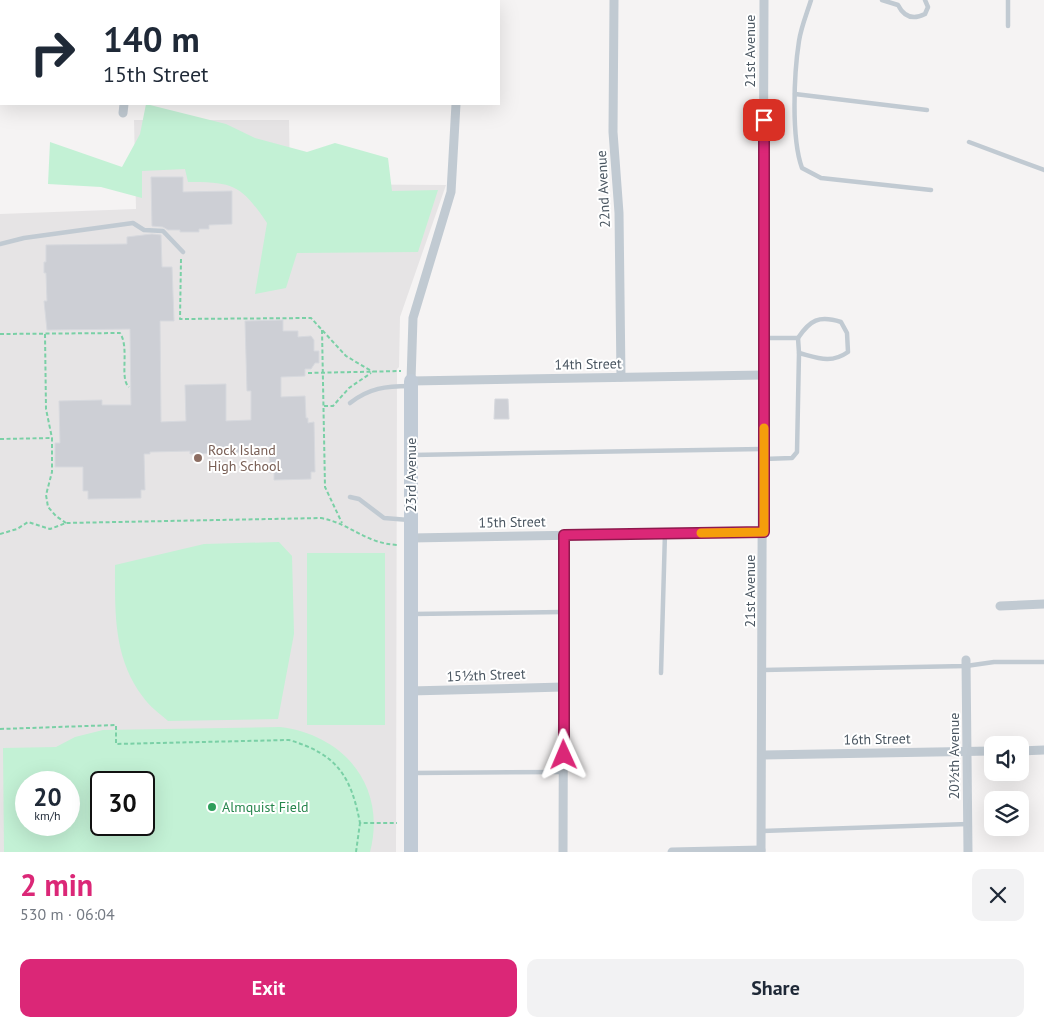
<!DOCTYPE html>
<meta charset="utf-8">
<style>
body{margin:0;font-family:"PT Sans",sans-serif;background:#f2f2f3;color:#1f2937;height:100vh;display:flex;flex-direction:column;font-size:19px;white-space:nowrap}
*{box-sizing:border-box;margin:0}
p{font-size:16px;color:#747a83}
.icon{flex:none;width:28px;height:28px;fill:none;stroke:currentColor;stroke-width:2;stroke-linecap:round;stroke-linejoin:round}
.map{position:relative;height:852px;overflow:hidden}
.sheet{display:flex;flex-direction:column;background:#fff;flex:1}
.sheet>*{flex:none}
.banner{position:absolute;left:0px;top:0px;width:500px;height:105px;box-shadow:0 5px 20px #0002;background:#fff;color:#1f2937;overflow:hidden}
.fabs{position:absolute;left:984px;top:736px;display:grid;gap:10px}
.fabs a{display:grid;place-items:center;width:45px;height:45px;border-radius:10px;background:#fff;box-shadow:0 5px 20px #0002;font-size:25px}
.speed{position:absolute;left:15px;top:771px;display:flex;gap:10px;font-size:25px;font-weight:700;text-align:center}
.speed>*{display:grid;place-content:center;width:65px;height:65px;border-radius:50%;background:#fff;box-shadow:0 5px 20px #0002;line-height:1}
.speed small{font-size:12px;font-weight:400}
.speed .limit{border:2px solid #111;border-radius:8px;background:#fff;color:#111}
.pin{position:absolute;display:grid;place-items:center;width:42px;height:42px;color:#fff;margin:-21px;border-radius:10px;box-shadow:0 2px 8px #0006}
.me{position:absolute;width:55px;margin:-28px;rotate:359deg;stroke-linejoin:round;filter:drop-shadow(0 0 4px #0008)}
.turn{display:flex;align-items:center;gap:18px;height:105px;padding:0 20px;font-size:22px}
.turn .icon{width:65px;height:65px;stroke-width:2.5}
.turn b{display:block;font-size:35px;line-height:42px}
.round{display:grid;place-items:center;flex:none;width:52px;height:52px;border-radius:10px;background:#f2f2f3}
.headline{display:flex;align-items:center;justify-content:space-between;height:85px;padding:0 20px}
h1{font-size:30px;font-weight:700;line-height:38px;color:#db2777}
.button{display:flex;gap:10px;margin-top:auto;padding:10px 20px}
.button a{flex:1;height:58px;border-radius:10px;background:#db2777;color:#fff;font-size:20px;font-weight:700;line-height:58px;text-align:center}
.button a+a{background:#f2f2f3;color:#1f2937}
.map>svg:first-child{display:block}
.education{fill:#e6e4e5;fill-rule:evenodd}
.green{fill:#c3f1d5;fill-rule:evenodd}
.building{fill:#cdcfd5;stroke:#d7d9de}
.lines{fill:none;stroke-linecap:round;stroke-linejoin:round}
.path{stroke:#7ad0a6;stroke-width:2;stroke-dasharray:4 2.5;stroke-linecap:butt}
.lane{stroke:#c1cad2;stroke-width:4.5}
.street{stroke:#c1cad2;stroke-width:9}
.secondary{stroke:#c1cbd6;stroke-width:14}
.route-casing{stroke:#8e194d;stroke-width:12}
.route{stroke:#db2777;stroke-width:9}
.slow{stroke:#f59e0b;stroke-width:9}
.education-dot{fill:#8d6e63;stroke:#fff;stroke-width:2}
.leisure-dot{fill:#2e9e5b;stroke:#fff;stroke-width:2}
.labels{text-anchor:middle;stroke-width:4;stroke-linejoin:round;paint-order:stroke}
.street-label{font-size:14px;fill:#4a5661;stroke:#fff}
.education-label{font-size:14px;fill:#785e54;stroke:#fff;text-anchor:start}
.leisure-label{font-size:14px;fill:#27864d;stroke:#fff;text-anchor:start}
</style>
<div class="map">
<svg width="1044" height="852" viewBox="0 0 1044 852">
<rect width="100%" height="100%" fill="#f5f3f3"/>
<path class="education" d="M134,120H289L290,184L446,185L400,317L399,367L397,369L396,852H0V214L136,209ZM26,782H69V825H26ZM101,782H144V825H101Z"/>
<g class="green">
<path d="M146,104L226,124L255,138L307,152L335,143L388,158L392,191L438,190L418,252L297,253L286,288L255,294L267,223C241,185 234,182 188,182L185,169L142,171V198L101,187L48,184L50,142L122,167L140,134Z"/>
<path d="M279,542L292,556L294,634L278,719L168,721C160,714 149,706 143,697C113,658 115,611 115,565L204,544Z"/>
<rect x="307" y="553" width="78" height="172"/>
<path d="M280,727C345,735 387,787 370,852H4L3,748L56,747L75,737L103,730ZM26,782H69V825H26ZM101,782H144V825H101Z"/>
</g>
<g class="building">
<polygon points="151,177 183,177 183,192 232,191 232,224 209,225 209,229 199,229 199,232 180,232 180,230 168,230 163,227 152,226"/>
<polygon points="152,234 161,235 162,267 172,267 174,321 160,321 161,422 186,421 185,385 226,384 226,421 251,420 251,391 247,391 245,321 283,320 283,331 298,331 298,337 311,336 314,340 314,351 319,351 319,363 315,363 311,369 305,369 305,376 281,377 281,397 305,396 306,418 308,418 308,423 314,422 315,472 311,472 311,479 274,480 274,472 270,473 269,451 190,454 190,451 150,452 150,454 144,454 145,490 141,490 141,498 88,499 88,491 83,491 83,467 55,467 55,443 60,443 59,401 102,400 102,405 131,405 130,329 47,330 44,301 47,301 46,273 44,273 44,262 46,262 46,245 127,244 127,237"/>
<polygon points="495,399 508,399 509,419 494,419"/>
</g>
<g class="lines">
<g class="path">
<polyline points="181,259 180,319 311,318 346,356 373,372"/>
<polyline points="322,330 325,487 342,523"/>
<path d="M0,334L120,333C130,348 119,379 129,387"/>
<polyline points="45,334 46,409 52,438 52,472 46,495 48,507 56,516 66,523"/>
<polyline points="308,373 401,371"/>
<polyline points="324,406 333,406 349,388 371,373"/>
<polyline points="0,439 52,438"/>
<path d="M0,534L17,529L28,522L50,529L66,523L321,518C352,524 365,544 399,545"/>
<path d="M0,729L116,725V744L289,740C337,754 351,776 360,823H397"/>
<polyline points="356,852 360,823"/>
</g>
<g class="lane">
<polyline points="51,0 51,1"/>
<path d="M811,0C807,13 801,27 799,41C794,73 791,138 802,168L821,178L931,190"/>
<path d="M882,0L898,5C904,17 913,20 925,14L928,7L925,0"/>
<polyline points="1008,26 1008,0"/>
<polyline points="795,94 927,110"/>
<polyline points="969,142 1044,170"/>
<polyline points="0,244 24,238 133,223 144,230 163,231 183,252"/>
<path d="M798,338C810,320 819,315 841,322L847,333L848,352C831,364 818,358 799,353"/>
<path d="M350,403C369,388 386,386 410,386"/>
<polyline points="412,455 762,449"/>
<polyline points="764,459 792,458 797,452 799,353 798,338 764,338"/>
<polyline points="350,497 359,499 384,518 409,520"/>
<polyline points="412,614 563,612"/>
<polyline points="763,670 966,666 994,662 1044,662"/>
<polyline points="661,673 665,533"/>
<polyline points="413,773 563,772"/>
<polyline points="762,831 968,824"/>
</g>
<g class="street">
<polyline points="125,0 125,1"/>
<polyline points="456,0 456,1"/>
<polyline points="614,0 613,132 619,213 621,377"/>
<polyline points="456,104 451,192 413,318 411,381 764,375"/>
<polyline points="123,113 124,104"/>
<polyline points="411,538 764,532"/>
<polyline points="1000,606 1044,604"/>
<polyline points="966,660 968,852"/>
<polyline points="410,691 563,687"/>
<polyline points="1020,751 1044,750"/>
<polyline points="763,755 992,751"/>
<polyline points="563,852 564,535"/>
<polyline points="672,852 761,850"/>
<polyline points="761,852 764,0"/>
</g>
<polyline class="secondary" points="411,852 411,381"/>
</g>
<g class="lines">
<g class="route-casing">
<polyline id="route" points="564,755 564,535 764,532 764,120"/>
</g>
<use href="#route" class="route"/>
<polyline class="slow" points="701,533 764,532 764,428"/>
</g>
<circle class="education-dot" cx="198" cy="458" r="5"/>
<circle class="leisure-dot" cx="212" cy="807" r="5"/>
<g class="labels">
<g class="street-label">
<text transform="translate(750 51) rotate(-90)" y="5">21st Avenue</text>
<text transform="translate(603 189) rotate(-93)" y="5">22nd Avenue</text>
<text transform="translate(588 364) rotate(-1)" y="5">14th Street</text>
<text transform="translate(411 475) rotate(-90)" y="5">23rd Avenue</text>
<text transform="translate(512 522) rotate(-1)" y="5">15th Street</text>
<text transform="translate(750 591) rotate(-90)" y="5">21st Avenue</text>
<text transform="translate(486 675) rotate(-2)" y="5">15½th Street</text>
<text transform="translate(877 739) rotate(-1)" y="5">16th Street</text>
<text transform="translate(954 756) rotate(-90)" y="5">20½th Avenue</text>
</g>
<g class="education-label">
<text x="208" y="455">Rock Island<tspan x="208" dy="16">High School</tspan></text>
</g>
<g class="leisure-label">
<text x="222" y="812">Almquist Field</text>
</g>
</g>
</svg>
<div class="fabs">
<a><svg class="icon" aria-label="sound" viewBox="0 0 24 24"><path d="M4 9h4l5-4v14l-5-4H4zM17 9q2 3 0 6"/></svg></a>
<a><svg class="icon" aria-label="layers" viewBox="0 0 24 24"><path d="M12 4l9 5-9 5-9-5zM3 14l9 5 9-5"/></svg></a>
</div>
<div class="speed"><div>20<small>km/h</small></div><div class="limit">30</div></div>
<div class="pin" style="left:764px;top:120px;background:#d93025"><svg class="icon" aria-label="arrive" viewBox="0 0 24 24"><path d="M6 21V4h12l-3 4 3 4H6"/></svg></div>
<svg class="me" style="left:564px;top:755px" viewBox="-20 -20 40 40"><path d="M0-17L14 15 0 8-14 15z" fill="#db2777" stroke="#fff" stroke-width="4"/></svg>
<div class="banner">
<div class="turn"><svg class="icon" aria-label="right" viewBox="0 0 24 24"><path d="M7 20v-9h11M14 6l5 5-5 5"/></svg><div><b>140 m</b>15th Street</div></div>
</div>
</div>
<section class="sheet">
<div class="headline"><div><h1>2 min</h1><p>530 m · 06:04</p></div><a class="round"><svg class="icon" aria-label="close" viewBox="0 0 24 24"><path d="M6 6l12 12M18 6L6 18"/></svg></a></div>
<div class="button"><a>Exit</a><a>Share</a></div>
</section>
